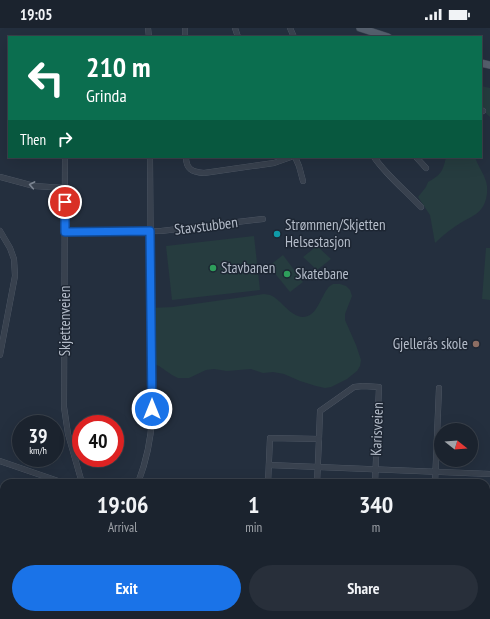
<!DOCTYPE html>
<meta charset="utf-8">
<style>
body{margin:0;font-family:"PT Sans Narrow",sans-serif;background:#282f3a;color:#f1f3f6;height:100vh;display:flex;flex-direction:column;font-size:15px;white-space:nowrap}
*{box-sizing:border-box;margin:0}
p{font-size:13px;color:#a0a4aa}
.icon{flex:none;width:22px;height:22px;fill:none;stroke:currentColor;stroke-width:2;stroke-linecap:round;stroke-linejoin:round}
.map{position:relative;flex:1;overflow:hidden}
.panel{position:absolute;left:0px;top:451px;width:490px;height:140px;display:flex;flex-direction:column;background:#1b232e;border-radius:12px 12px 0 0;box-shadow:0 4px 16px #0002,0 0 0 1px #39404a}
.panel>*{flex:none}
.hud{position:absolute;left:8px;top:8px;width:474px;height:122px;border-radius:0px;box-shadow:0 4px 16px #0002,0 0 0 1px #39404a;background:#0b6e4f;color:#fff;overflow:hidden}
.needle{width:26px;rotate:107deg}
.fabs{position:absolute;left:434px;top:395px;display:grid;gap:8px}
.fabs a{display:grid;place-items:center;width:44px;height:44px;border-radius:50%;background:#1b232e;box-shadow:0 4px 16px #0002,0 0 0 1px #39404a;font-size:20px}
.speed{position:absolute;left:12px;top:387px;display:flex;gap:8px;font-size:20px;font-weight:700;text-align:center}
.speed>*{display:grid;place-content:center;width:52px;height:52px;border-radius:50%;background:#1b232e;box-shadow:0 4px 16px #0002,0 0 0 1px #39404a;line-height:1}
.speed small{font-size:10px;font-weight:400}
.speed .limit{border:6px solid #d22;background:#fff;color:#111}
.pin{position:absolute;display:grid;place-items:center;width:34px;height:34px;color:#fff;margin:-17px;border:2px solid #fff;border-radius:50%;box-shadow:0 1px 4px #0007}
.me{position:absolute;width:44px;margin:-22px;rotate:0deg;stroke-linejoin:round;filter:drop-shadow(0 0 3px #0008)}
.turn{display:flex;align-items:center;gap:14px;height:84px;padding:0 12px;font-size:18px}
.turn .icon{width:52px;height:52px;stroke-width:2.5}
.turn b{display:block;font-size:28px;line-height:34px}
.then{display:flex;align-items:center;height:38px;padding:0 12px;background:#0003;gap:8px;font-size:15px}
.eta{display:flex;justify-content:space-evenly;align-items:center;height:68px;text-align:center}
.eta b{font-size:24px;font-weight:700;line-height:28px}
.cta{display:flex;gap:8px;margin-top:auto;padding:8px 12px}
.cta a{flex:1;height:46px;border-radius:24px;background:#1a73e8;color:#fff;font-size:16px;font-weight:700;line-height:46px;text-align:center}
.cta a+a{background:#282f3a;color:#f1f3f6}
.status{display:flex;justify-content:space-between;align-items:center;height:28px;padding:0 20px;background:#1b232e;direction:ltr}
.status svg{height:11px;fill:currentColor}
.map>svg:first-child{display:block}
.green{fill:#263c3f}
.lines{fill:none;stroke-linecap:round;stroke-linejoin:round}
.minor-casing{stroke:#565f6c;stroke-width:6}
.major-casing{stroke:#414a57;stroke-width:8}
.minor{stroke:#38414e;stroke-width:5.5}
.major{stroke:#56606e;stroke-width:7}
.oneway{stroke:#7c8592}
.route-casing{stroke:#114b97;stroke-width:10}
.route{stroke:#1a73e8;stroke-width:7}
.culture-dot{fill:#0f9aa8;stroke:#1d2633;stroke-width:1.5}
.leisure-dot{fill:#2e9e5b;stroke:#1d2633;stroke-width:1.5}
.education-dot{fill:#8d6e63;stroke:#1d2633;stroke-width:1.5}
.labels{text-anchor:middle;stroke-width:3;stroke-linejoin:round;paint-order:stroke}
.poi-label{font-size:15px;fill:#b4bcc9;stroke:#1d2633;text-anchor:start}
.street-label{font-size:15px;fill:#b4bcc9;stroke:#1d2633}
</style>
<div class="status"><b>19:05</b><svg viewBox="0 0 49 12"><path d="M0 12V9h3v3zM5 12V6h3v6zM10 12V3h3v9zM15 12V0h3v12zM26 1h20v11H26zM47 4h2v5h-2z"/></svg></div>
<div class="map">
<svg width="490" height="591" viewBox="0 0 490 591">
<rect width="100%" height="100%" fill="#242f3e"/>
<g class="green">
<polygon points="481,58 490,60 490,89 481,81"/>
<path d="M446,129H475C478,139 486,148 487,158C488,168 485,180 476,186C472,189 467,191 462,194C452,200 443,207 435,215L430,187L418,169L426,159L428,154C441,147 443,143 446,129Z"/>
<polygon points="254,208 260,262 172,272 166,218"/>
<polygon points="317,218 331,231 317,242 303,229"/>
<polygon points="486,220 490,220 490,272 482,271"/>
<polygon points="283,227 303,254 290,264 269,238"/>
<path d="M333,256H340L346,258L350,262L352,268L345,286V292L356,317L361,332L360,338L357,343L347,351L331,359L325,360L316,358L300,353L284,346L273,344L263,345L251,341L227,343L214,341L206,342L189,350H178L172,347L159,338L149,334V280L173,279L264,266C266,266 268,267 270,267C282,272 289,288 303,289C317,289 321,268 328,260C328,259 333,256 333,256Z"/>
</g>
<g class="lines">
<g class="minor-casing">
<g id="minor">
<polyline points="148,0 149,9"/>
<polyline points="235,0 238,9"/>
<polyline points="290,0 294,9"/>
<polyline points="185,9 185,0"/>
<polyline points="481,82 483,83"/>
<polyline points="65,129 64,379 68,406 82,455"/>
<path d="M186,129C186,141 192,144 204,145L274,135L291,129"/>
<polyline points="295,129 299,138 303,153"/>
<path d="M374,129C387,148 405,162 421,179"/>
<polyline points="416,129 426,140"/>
<polyline points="0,149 34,158 65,160"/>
<polyline points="0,203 10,220 14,231 15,248 0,327"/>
<polyline points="65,204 161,203 263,191"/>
<polyline points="0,433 64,455"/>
<polyline points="269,437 490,446"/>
<path d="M138,455C146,434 151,412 152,389L150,129"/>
<polyline points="268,455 270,410 319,411 320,383 354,359 363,358 379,359 375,455"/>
<polyline points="317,455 319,411"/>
<polyline points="435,455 439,360"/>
<polyline points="486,494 490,494"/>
<polyline points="0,509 4,510"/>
<polyline points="486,542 490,542"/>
<polyline points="5,591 18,589 34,591"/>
<polyline points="48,591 52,587"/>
<polyline points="56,591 57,587"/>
<polyline points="364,591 378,591"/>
</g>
</g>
<g class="major-casing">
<g id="major">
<polyline points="360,0 388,9"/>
<polyline points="481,35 490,37"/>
</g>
</g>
<use href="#minor" class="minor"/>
<use href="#major" class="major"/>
</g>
<defs><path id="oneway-chevron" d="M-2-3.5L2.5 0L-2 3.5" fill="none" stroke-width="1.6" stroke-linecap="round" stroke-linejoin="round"/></defs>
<use class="oneway" href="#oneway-chevron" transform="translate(32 157) rotate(-169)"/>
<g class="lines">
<g class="route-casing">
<polyline id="route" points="65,174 65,204 150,203 152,381"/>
</g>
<use href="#route" class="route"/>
</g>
<circle class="culture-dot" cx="277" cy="206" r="4"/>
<g class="leisure-dot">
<circle cx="213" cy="240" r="4"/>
<circle cx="287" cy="246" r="4"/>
</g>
<circle class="education-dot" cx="476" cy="316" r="4"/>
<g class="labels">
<g class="poi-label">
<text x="285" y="202">Strømmen/Skjetten<tspan x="285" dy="17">Helsestasjon</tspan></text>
<text x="221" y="245">Stavbanen</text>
<text x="295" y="251">Skatebane</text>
<text x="468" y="321" text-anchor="end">Gjellerås skole</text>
</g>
<g class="street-label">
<text transform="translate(206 198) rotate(-7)" y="5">Stavstubben</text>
<text transform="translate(65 293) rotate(-90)" y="5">Skjettenveien</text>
<text transform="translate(377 401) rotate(-88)" y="5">Karisveien</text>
</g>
</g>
</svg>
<div class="fabs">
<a><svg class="needle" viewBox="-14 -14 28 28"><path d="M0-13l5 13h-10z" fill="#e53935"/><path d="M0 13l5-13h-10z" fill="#a0a4aa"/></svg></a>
</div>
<div class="speed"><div>39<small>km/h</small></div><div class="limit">40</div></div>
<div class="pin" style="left:65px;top:174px;background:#d93025"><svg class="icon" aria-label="arrive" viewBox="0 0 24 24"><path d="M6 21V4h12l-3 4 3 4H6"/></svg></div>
<svg class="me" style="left:152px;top:381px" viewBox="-20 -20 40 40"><circle r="17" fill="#1a73e8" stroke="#fff" stroke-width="3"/><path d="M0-11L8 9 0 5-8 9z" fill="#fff"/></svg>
<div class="hud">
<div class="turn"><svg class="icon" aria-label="left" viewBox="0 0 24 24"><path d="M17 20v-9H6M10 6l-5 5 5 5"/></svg><div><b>210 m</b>Grinda</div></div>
<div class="then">Then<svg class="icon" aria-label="right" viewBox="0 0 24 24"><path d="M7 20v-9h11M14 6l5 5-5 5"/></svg></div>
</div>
<section class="panel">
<div class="eta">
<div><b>19:06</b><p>Arrival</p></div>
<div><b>1</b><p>min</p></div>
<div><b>340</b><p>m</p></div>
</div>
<div class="cta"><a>Exit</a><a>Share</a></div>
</section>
</div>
